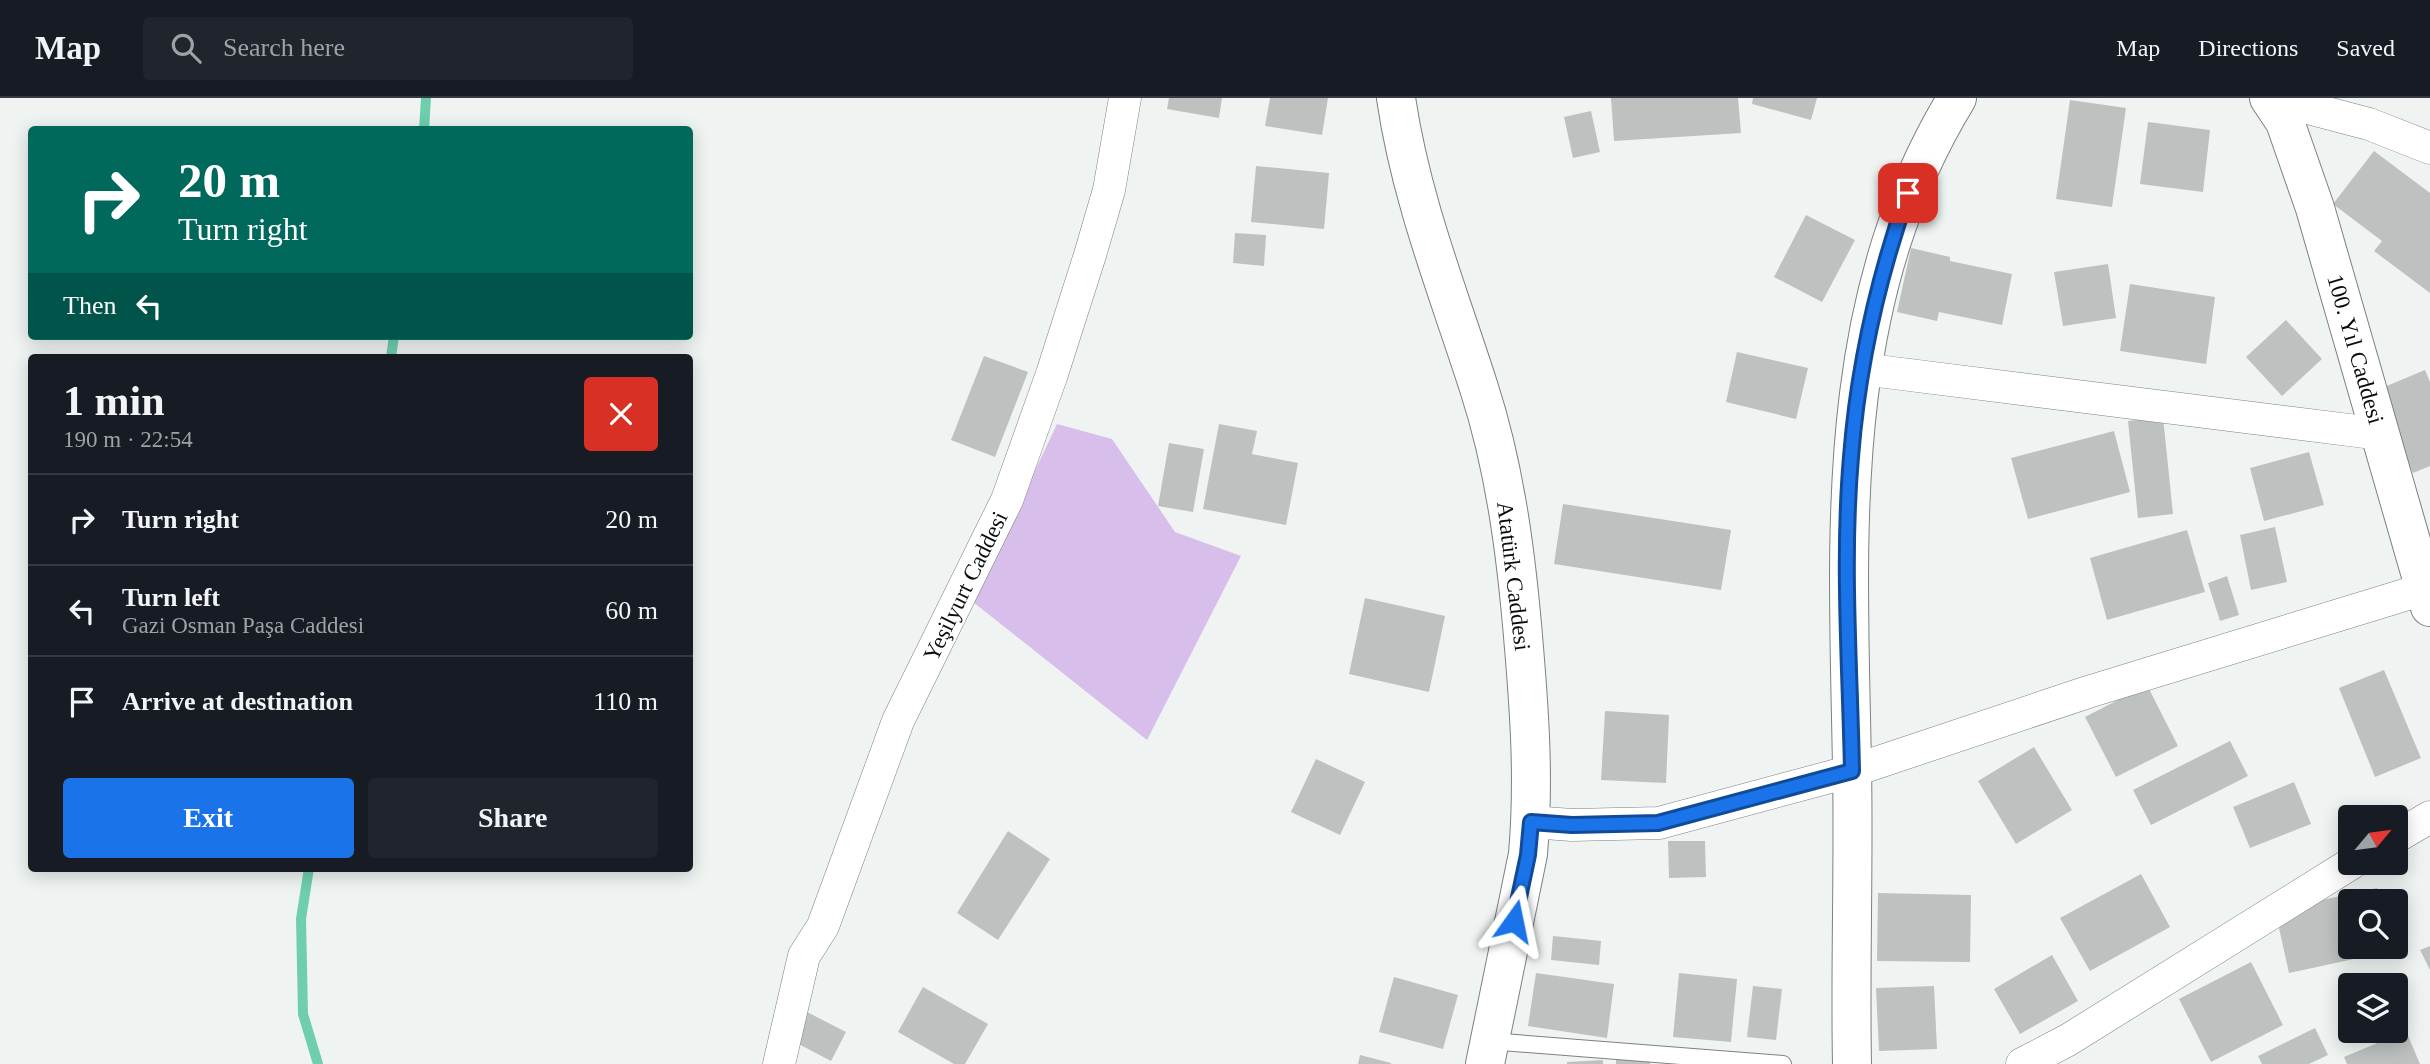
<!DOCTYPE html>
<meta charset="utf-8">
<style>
body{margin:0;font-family:Georgia,serif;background:#20242c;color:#f1f3f6;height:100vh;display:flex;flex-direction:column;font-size:26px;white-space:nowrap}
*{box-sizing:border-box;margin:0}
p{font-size:23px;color:#9ea1a6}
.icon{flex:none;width:38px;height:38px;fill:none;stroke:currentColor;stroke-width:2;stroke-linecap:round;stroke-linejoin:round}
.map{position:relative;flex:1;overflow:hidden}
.side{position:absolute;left:28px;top:256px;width:665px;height:518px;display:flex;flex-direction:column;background:#171b24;border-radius:7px;box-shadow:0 4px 18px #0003}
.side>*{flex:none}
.guide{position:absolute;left:28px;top:28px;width:665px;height:214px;border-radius:7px;box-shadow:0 4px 18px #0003;background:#00695c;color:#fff;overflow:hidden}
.needle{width:46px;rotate:61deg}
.tools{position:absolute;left:2338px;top:707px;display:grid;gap:14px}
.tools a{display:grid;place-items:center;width:70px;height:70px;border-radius:7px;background:#171b24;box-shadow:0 4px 18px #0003;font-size:35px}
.pin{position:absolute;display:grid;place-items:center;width:60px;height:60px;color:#fff;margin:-30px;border-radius:14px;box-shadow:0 4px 10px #0006}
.me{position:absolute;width:77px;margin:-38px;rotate:12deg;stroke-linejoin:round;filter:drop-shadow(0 0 5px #0008)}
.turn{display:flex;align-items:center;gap:24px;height:147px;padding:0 35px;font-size:32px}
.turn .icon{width:91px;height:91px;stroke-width:2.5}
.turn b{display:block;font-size:49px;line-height:60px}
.then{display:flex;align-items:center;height:66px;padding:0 35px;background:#0003;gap:14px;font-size:26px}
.round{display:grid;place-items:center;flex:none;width:74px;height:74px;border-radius:7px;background:#20242c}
.summary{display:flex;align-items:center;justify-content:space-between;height:119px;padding:0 35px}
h1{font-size:42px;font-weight:700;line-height:52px}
.action{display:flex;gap:14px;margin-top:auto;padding:14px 35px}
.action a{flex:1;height:80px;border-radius:7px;background:#1a73e8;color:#fff;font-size:28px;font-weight:700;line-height:80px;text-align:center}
.action a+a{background:#20242c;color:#f1f3f6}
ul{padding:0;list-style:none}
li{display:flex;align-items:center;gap:21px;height:91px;padding:0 35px;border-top:2px solid #363941}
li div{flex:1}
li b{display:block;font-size:26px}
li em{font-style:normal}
header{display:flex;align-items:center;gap:42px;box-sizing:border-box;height:98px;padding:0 35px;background:#171b24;border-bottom:2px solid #363941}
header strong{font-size:33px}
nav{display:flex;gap:38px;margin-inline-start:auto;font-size:24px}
.search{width:490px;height:63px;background:#20242c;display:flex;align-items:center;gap:18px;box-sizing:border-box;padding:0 24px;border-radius:7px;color:#9ea1a6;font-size:26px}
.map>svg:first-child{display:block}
.green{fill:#d8bfeb}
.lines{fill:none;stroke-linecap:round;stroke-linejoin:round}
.stream{stroke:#6fceae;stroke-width:10}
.building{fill:#bdc2c0}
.service-casing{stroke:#7c817f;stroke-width:18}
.minor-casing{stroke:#7c817f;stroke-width:33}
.tertiary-casing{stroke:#7c817f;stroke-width:40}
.service{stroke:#fff;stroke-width:16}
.minor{stroke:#fff;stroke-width:32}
.tertiary{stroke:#fff;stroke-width:38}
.route-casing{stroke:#114b97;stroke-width:18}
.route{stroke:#1a73e8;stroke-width:12}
.labels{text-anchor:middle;stroke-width:5;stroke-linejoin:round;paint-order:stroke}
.street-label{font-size:23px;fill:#0b0c0c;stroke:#fff}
</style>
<header>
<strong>Map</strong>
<div class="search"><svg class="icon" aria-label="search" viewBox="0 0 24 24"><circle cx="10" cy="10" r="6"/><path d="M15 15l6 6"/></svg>Search here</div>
<nav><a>Map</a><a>Directions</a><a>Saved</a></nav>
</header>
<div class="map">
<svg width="2430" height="966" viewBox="0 0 2430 966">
<rect width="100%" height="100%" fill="#eff4f2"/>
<polygon class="green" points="1057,326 1112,341 1175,434 1241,458 1147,642 973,504"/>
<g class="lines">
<g class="stream">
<polyline points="424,32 426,0"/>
<polyline points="391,259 394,238"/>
<polyline points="309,770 301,821 303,916 318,966"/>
</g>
</g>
<g class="building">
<polygon points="1169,0 1222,0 1219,20 1167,11"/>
<polygon points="1270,0 1328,0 1322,37 1265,28"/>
<polygon points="1611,0 1738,0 1741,35 1614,43"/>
<polygon points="1753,0 1817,0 1811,22 1752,6"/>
<polygon points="2070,2 2126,10 2112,109 2056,101"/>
<polygon points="1591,13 1600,54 1573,60 1564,19"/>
<polygon points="2148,24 2210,32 2203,94 2140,86"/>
<polygon points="2374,53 2430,95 2430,195 2374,153 2382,143 2333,106"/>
<polygon points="1256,68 1329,75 1324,131 1251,124"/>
<polygon points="1806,117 1855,142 1822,204 1774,179"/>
<polygon points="1235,135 1266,137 1264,168 1233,165"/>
<polygon points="1911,150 1950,159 1950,163 2012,176 2002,227 1939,214 1937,223 1897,214"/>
<polygon points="2108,166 2116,220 2063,228 2054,174"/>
<polygon points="2130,186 2215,199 2206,266 2120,253"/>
<polygon points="2286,222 2322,261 2282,298 2246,259"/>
<polygon points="1737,254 1808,270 1796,321 1726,304"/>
<polygon points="984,258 1028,274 995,359 951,342"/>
<polygon points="2425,272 2430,284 2430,368 2413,375 2377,292"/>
<polygon points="2163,319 2173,416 2138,420 2128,323"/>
<polygon points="1219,326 1257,333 1252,356 1298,365 1286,427 1203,411"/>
<polygon points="2114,333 2130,394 2028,421 2011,360"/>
<polygon points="1169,345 1204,351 1193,414 1158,408"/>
<polygon points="2309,354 2324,407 2264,423 2250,370"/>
<polygon points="1563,406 1731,432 1721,492 1554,466"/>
<polygon points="2275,429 2287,484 2251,492 2240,437"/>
<polygon points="2187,432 2205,494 2107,522 2090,460"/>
<polygon points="2227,478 2239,517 2220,523 2208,485"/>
<polygon points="1365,500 1445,518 1429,594 1349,576"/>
<polygon points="2384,572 2421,660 2375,679 2339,590"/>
<polygon points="2147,587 2178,648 2116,679 2085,619"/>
<polygon points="1605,613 1669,617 1666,685 1601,682"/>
<polygon points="2230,643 2248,678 2151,727 2133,692"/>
<polygon points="2034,649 2072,712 2016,746 1978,683"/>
<polygon points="1316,661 1365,684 1340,737 1291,714"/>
<polygon points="2294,684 2311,726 2250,750 2233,709"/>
<polygon points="1008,733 1050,761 998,842 957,815"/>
<polygon points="1668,743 1705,743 1706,779 1669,780"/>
<polygon points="2141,776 2170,829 2090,873 2060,820"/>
<polygon points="2377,790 2380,803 2350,803 2350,849 2390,849 2391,853 2289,875 2275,812"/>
<polygon points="1878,795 1971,797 1970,864 1877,863"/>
<polygon points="1553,838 1601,843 1599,867 1551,862"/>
<polygon points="2430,848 2430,872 2420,852"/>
<polygon points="2052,857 2078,903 2020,936 1994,891"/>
<polygon points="2251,864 2283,927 2211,964 2179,901"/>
<polygon points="1536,875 1614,886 1607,940 1528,928"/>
<polygon points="1679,875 1737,881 1731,944 1673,939"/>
<polygon points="1394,879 1458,897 1443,951 1379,934"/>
<polygon points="1753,888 1782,891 1776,942 1747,939"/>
<polygon points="1934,888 1937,951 1879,953 1876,890"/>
<polygon points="923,889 988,926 965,966 954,966 898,934"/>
<polygon points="805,913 846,934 831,963 791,942"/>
<polygon points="2315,930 2328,957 2309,966 2262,966 2258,958"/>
<polygon points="2406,933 2420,966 2347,966 2344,959"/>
<polygon points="1360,957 1391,965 1391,966 1358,966"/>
<polygon points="1616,960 1650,961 1650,966 1616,966"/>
<polygon points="1603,962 1603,966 1567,966 1567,964"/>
</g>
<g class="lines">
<g class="service-casing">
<polyline id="service" points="1489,943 1783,966"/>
</g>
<g class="minor-casing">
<g id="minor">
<polyline points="2270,0 2369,26 2430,50"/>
<polyline points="1862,271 2381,336"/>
<polyline points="1531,724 1572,727 1659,725 1852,673 2088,594 2424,491"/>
<polyline points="2396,739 2430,719"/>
<polyline points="779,966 804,858 823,828 898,623 1007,402 1052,276 1090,157 1109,92 1125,0"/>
<polyline points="2022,966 2068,942 2352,765"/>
</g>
</g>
<g class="tertiary-casing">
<g id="tertiary">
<path d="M1396,0C1411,102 1448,193 1479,290C1506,373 1517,463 1524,550C1530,621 1534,685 1528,756L1485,966"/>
<polyline points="2269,0 2285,24 2315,110 2430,509"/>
<path d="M1852,966C1850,867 1854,768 1852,669C1848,438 1831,206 1957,0"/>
</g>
</g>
<use href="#service" class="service"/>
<use href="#minor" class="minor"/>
<use href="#tertiary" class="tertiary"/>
</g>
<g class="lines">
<g class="route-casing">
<path id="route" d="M1514,823L1528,757L1531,724L1572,727L1658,725L1852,673C1850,569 1842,463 1851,359C1858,269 1878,180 1908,95"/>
</g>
<use href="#route" class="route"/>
</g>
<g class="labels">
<g class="street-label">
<text transform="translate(2356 251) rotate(74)" y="8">100. Yıl Caddesi</text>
<text transform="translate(1514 478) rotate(83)" y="8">Atatürk Caddesi</text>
<text transform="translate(965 488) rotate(-64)" y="8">Yeşilyurt Caddesi</text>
</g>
</g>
</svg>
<div class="tools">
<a><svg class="needle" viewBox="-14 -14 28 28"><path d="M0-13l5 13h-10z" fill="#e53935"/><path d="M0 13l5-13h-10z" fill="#9ea1a6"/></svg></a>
<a><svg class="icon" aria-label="search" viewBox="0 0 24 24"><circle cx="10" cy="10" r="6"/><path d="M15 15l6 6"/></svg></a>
<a><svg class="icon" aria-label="layers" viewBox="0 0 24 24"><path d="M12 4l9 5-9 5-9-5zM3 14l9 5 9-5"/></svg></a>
</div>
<div class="pin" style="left:1908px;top:95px;background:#d93025"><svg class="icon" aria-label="arrive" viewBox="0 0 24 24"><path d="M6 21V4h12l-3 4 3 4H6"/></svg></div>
<svg class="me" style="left:1514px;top:823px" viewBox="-20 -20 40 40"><path d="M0-17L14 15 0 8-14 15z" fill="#1a73e8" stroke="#fff" stroke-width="4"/></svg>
<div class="guide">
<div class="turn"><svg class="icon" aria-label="right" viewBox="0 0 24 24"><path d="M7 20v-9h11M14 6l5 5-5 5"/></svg><div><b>20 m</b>Turn right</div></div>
<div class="then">Then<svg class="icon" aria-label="left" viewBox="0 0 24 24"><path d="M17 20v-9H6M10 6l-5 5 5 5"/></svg></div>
</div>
<section class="side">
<div class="summary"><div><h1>1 min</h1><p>190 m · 22:54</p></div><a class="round" style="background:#d93025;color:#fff"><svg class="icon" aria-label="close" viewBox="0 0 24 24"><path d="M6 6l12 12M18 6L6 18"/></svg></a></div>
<ul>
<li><svg class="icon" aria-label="right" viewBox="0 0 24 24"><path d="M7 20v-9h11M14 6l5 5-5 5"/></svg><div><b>Turn right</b></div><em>20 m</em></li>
<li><svg class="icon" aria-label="left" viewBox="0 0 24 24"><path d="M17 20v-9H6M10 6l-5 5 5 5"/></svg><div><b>Turn left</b><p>Gazi Osman Paşa Caddesi</p></div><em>60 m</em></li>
<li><svg class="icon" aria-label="arrive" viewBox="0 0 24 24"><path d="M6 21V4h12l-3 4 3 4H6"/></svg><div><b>Arrive at destination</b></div><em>110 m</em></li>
</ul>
<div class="action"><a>Exit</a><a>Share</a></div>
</section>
</div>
